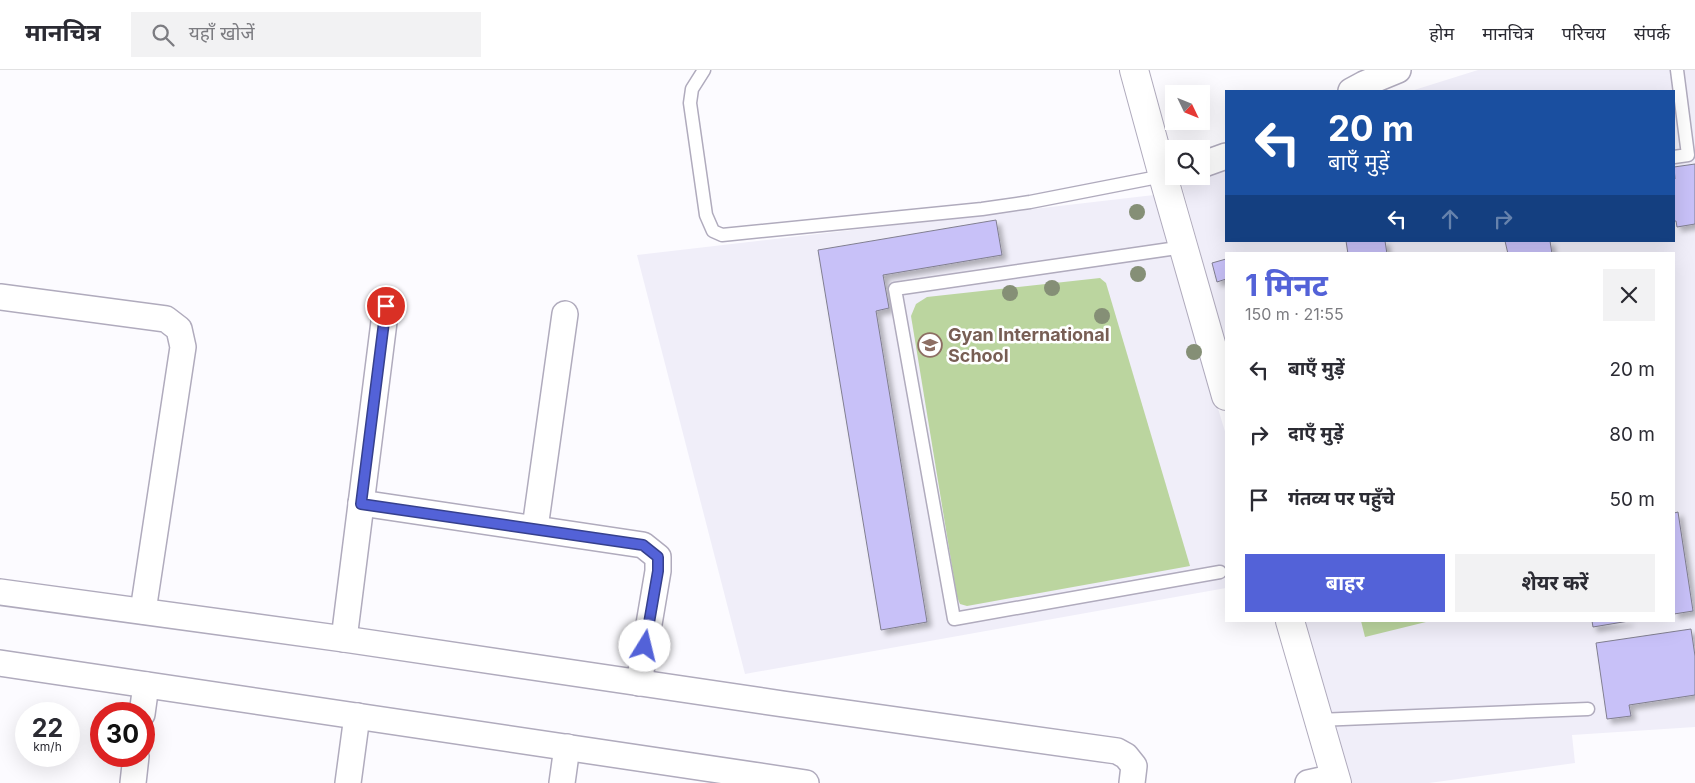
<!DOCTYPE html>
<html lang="hi">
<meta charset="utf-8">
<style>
body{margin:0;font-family:Inter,"Noto Sans Devanagari",sans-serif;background:#f2f2f3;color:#2b2b33;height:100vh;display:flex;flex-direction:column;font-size:19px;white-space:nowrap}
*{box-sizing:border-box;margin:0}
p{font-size:16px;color:#7c7c81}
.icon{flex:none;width:28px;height:28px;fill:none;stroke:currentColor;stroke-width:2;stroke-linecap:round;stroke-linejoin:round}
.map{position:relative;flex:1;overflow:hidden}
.drawer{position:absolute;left:1225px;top:182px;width:450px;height:370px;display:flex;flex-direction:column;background:#fff;border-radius:0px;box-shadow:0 5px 20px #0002}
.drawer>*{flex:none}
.top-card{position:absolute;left:1225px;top:20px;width:450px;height:152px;border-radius:0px;box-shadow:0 5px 20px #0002;background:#1a4fa0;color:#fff;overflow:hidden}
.needle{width:32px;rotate:133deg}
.buttons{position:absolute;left:1165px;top:15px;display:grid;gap:10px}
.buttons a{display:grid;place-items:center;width:45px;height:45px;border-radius:0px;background:#fff;box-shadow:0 5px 20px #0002;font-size:25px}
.speed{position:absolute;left:15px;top:632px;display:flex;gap:10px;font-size:25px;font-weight:700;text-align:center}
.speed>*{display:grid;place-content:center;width:65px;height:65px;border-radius:50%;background:#fff;box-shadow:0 5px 20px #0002;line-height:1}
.speed small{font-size:12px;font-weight:400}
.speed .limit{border:8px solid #d22;background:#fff;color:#111}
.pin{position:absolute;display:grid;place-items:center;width:42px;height:42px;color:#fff;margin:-21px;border:2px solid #fff;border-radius:50%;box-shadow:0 1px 5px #0007}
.me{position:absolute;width:55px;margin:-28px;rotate:9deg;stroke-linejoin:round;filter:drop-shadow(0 0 4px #0008)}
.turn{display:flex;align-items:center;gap:18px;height:105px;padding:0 20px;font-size:22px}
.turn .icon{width:65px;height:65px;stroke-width:2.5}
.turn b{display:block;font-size:35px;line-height:42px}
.lanes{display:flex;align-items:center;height:48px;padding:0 20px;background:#0003;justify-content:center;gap:25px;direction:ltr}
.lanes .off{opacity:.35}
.round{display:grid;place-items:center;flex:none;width:52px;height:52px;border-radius:0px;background:#f2f2f3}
.summary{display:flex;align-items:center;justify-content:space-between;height:85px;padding:0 20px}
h1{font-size:30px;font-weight:700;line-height:38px;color:#5362d8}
.cta{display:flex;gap:10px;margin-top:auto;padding:10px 20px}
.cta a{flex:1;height:58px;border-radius:0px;background:#5362d8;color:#fff;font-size:20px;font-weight:700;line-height:58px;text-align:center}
.cta a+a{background:#f2f2f3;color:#2b2b33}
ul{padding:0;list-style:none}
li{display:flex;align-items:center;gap:15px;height:65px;padding:0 20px}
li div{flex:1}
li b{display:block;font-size:19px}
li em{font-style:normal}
header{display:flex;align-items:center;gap:30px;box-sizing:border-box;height:70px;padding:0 25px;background:#fff;border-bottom:1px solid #e1e1e2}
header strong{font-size:24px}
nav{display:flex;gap:28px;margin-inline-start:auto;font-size:18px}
.search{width:350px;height:45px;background:#f2f2f3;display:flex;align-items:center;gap:12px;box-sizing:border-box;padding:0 18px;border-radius:0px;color:#7c7c81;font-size:19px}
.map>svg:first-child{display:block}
.built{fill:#f0eef9}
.green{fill:#bbd59f}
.building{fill:#c8c1f8;stroke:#817f90;filter:url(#shadow)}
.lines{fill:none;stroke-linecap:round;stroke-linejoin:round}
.service-casing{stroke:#b0abbd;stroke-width:15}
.minor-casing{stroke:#b0abbd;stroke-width:28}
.tertiary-casing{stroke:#b0abbd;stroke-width:30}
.service{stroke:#fff;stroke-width:12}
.minor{stroke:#fff;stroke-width:25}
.tertiary{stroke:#fff;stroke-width:28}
.tree{fill:#858f76}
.route-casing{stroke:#36408c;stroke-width:12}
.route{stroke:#5362d8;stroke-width:9}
.labels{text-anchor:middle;stroke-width:5;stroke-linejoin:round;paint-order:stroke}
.education-label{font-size:18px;font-weight:bold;fill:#785e54;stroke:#fff;text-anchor:start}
</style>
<header>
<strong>मानचित्र</strong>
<div class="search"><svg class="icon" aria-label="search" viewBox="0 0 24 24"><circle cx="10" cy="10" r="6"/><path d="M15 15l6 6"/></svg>यहाँ खोजें</div>
<nav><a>होम</a><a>मानचित्र</a><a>परिचय</a><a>संपर्क</a></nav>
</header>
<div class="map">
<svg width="1695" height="713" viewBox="0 0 1695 713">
<defs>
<filter id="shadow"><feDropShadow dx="4.5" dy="4.5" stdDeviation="2.5" flood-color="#0004"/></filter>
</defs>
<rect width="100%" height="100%" fill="#fcfbff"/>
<g class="built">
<polygon points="1478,0 1695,0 1695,657 1572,665 1575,693 1429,713 1346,713 1302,551 1674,551 1674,184 1226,184 1226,277 1181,112 1193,106 1201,106 1226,92 1226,171 1674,171 1674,21 1411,21"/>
<polygon points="1154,125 1226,365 1226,518 745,604 637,185"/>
</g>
<g class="green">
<polygon points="1100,208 1106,213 1190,496 967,536 960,534 957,527 911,246 916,234 927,227"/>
<polygon points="1361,551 1430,551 1365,567"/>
</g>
<g class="building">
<polygon points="1695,94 1695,154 1677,157 1676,151 1674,151 1674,110 1675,109 1674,97"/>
<polygon points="996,150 1002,185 883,205 889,238 876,241 927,552 881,560 818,180"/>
<polygon points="1346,171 1385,171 1387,184 1348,184"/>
<polygon points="1505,171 1550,171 1552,184 1508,184"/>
<polygon points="1226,189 1226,209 1217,212 1212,193"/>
<polygon points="1678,442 1693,541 1674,544 1674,443"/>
<polygon points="1592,551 1629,551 1593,557"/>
<polygon points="1691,559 1695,586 1695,625 1629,635 1631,646 1607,649 1596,573"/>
</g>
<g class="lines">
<g class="service-casing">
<g id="service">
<polyline points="704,0 692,19 690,33 706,145 713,161 722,165 982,139 1030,132 1163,106"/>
<polyline points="1674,87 1688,85 1677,0"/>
<polyline points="1184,177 895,219 954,549 1220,502"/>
<polyline points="1318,650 1588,639"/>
</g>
</g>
<g class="minor-casing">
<g id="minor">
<polyline points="1351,21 1364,14 1398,0"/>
<polyline points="1201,95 1226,86"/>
<polyline points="0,227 166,249 179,259 183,277 143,541"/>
<polyline points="361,433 643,475 658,487 658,501 639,613"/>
<polyline points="535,458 565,244"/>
<polyline points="0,522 344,569 783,634 1117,681 1126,686 1134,696 1132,713"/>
<polyline points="344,569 386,236"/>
<polyline points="0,593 806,713"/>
<polyline points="142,644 146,615"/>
<polyline points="133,713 136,686"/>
<polyline points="348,713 357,646"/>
<polyline points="562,713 567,677"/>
<polyline points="1308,713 1335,707"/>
</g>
</g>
<g class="tertiary-casing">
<g id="tertiary">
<polyline points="1134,0 1163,106 1226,326"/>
<polyline points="1290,551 1337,713"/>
</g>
</g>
<use href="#service" class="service"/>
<use href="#minor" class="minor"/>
<use href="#tertiary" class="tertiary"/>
</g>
<g class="tree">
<circle cx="1137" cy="142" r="8"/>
<circle cx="1138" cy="204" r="8"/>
<circle cx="1052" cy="218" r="8"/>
<circle cx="1010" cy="223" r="8"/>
<circle cx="1102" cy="246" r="8"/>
<circle cx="1194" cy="282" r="8"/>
</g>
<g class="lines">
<g class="route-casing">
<polyline id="route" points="386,236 361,434 643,475 658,487 658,501 645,576"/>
</g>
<use href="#route" class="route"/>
</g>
<defs>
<g id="school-ring" transform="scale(1.25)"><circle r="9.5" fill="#fff" stroke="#8d6e63" stroke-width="1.5"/><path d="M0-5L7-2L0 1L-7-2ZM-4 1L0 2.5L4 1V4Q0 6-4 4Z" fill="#8d6e63"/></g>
</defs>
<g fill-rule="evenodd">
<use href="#school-ring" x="930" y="275"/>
</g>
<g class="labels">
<g class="education-label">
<text x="948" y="271">Gyan International<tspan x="948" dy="21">School</tspan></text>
</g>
</g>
</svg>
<div class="buttons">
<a><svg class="needle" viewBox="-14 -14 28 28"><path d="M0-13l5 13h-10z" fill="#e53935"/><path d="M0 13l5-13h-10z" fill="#7c7c81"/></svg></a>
<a><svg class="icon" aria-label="search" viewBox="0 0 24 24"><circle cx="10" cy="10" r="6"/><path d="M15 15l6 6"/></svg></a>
</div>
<div class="speed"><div>22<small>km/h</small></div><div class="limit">30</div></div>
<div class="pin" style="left:386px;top:236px;background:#d93025"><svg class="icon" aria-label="arrive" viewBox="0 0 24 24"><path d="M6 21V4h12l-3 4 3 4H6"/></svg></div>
<svg class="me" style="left:645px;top:576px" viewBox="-20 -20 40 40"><circle r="19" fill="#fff"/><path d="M0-13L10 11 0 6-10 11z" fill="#5362d8"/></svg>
<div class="top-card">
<div class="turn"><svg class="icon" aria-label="left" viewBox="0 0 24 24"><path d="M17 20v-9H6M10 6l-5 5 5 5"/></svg><div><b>20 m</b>बाएँ मुड़ें</div></div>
<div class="lanes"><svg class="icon" aria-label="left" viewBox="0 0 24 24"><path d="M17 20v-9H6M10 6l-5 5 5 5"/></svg><svg class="icon off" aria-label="ahead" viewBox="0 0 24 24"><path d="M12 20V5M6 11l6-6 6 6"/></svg><svg class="icon off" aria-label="right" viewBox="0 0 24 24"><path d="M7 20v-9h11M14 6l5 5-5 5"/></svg></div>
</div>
<section class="drawer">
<div class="summary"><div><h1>1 मिनट</h1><p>150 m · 21:55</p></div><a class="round"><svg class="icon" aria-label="close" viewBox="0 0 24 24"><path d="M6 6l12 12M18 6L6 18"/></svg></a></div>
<ul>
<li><svg class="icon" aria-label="left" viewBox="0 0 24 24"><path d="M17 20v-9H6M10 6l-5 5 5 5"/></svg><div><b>बाएँ मुड़ें</b></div><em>20 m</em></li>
<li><svg class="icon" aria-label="right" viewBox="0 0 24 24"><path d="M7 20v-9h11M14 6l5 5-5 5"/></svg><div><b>दाएँ मुड़ें</b></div><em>80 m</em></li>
<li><svg class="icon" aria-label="arrive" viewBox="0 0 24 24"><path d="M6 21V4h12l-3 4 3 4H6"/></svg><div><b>गंतव्य पर पहुँचे</b></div><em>50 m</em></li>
</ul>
<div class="cta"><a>बाहर</a><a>शेयर करें</a></div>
</section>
</div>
